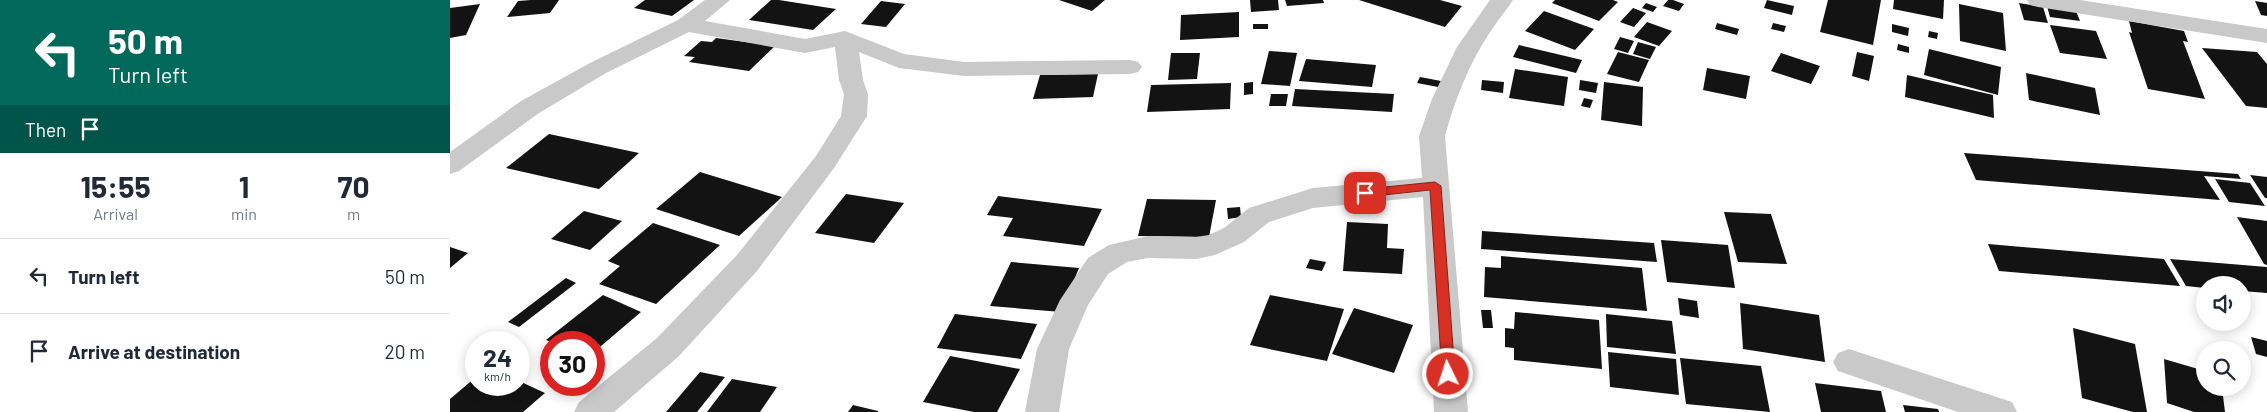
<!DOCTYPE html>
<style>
body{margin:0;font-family:Barlow,sans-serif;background:#f2f2f3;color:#1f2937;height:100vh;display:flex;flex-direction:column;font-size:19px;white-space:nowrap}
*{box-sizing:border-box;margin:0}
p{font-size:16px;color:#747a83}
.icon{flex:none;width:28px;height:28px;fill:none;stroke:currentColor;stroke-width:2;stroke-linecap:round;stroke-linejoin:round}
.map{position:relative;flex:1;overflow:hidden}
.panel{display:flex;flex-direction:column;background:#fff;width:450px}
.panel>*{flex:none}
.hud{background:#00695c;color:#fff;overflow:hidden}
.fabs{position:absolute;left:1746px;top:276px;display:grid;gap:10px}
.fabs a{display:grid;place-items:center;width:55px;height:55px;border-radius:50%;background:#fff;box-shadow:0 2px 12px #0003;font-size:25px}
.speed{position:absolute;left:15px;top:331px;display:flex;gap:10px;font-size:25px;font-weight:700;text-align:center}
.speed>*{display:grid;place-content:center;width:65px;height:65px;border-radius:50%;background:#fff;box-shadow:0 2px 12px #0003;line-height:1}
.speed small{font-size:12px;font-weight:400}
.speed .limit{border:8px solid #d22;background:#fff;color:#111}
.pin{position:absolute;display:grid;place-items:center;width:42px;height:42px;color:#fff;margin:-21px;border-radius:10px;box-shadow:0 2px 8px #0006}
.me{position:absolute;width:55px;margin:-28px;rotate:356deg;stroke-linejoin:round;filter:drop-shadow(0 0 4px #0008)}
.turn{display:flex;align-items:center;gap:18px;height:105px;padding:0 25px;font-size:22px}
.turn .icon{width:65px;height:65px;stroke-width:2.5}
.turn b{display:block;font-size:35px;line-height:42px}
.then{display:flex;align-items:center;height:48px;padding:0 25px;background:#0003;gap:10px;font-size:19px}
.eta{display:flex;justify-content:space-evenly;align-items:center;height:85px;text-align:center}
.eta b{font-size:30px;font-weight:700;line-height:35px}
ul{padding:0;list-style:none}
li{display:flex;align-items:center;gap:15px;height:75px;padding:0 25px;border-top:1px solid #e0e1e3}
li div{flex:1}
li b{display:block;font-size:19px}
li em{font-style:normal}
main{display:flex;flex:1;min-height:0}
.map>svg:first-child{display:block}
.building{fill:#131313}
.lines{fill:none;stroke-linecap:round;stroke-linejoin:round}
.minor{fill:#c9c9c9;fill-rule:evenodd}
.tertiary{fill:#c9c9c9;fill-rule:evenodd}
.route{fill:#d93025;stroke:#8d1f18}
</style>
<main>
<section class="panel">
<div class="hud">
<div class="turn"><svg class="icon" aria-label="left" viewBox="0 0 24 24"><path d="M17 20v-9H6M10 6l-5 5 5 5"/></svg><div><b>50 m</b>Turn left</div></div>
<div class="then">Then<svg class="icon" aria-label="arrive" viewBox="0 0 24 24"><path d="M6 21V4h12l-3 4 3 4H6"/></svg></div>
</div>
<div class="eta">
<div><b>15:55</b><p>Arrival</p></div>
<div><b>1</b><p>min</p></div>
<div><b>70</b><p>m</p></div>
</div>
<ul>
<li><svg class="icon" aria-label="left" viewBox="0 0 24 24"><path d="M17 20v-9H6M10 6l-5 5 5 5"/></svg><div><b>Turn left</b></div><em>50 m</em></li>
<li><svg class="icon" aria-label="arrive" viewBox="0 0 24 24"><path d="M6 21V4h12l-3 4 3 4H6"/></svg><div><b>Arrive at destination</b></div><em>20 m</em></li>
</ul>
</section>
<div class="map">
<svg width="1817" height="412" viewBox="0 0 1817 412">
<rect width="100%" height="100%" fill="#fff"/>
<g class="building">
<polygon points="81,0 109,0 100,13 57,17 68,1"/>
<polygon points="195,0 244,0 222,16 184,8"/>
<polygon points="321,0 329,0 386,9 363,30 299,20"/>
<polygon points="609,0 655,0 642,11"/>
<polygon points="800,0 828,0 829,10 801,12"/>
<polygon points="835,0 873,0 874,3 837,6"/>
<polygon points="909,0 990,0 1012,6 995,27"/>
<polygon points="1105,0 1163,0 1168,2 1149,21 1102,3"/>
<polygon points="1218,0 1223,0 1234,4 1229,11 1213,6"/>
<polygon points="1317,0 1344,6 1342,15 1314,8"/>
<polygon points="1378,0 1431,0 1423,45 1370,32"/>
<polygon points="1444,0 1494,0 1493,19 1443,9"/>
<polygon points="431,1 455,4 436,27 411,24"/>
<polygon points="1805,1 1817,3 1817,16 1811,15"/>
<polygon points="1196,3 1207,7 1203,12 1192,8"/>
<polygon points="1569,3 1593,7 1598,23 1574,20"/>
<polygon points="30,4 16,35 0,38 0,8"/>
<polygon points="1509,4 1553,13 1556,51 1510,41"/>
<polygon points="1597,6 1626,11 1630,21 1600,17"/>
<polygon points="1183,8 1196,13 1184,27 1170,22"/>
<polygon points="1094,11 1144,29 1125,50 1075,31"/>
<polygon points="789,12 789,37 730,40 731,15"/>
<polygon points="1679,21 1734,31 1738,42 1733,41 1755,99 1698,89 1679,32 1682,33"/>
<polygon points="1197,22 1222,31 1209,46 1184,37"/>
<polygon points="1267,23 1289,29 1287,35 1265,29"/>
<polygon points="1323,23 1336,26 1334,32 1321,29"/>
<rect x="803" y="24" width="15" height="5"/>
<polygon points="1442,24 1459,28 1458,36 1442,32"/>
<polygon points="1600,25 1646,31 1657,59 1610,53"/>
<polygon points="1479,31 1488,33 1487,39 1478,37"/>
<polygon points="1170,37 1184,41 1178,53 1164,49"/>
<polygon points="266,38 325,46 299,71 239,62 245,57 234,56 251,41 262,42"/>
<polygon points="1188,42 1206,47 1200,59 1183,54"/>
<polygon points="1448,44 1459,47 1459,53 1447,50"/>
<polygon points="1069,45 1132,60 1126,73 1063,57"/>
<polygon points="1752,48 1807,52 1817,64 1817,108 1796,106"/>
<polygon points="1479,49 1551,67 1548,95 1474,75"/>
<polygon points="819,51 847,53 840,86 811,84"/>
<polygon points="1168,52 1199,60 1189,82 1157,74"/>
<polygon points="1407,52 1424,56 1419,81 1402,76"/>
<polygon points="721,53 750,53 747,79 718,80"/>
<polygon points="1331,53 1370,66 1361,84 1321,71"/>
<polygon points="856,59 926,65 922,87 849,81"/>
<polygon points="1257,68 1300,76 1296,99 1253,90"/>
<polygon points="1065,69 1118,77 1114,106 1059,98"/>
<polygon points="1576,73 1645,88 1650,115 1579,100"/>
<polygon points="648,74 643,97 583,99 590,75"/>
<polygon points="1457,75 1543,95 1544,118 1455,97"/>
<polygon points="970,77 991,81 988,87 967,83"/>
<polygon points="1032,80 1054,82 1053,93 1031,90"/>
<polygon points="1130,80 1148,83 1146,93 1129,90"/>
<polygon points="803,82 803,94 794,95 794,83"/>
<polygon points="1154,82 1193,87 1192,126 1151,120"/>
<polygon points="781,83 780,109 697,112 701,85"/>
<polygon points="845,89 944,94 942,112 842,106"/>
<polygon points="821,94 838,94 836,106 819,106"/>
<polygon points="1134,98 1143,100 1140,108 1131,106"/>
<polygon points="99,134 189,153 149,189 56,168"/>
<polygon points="1514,153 1788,174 1791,179 1754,176 1770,200 1526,180"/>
<polygon points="250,172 332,197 289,236 206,209"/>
<polygon points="1800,175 1817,177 1817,198 1815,198"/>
<polygon points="1765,179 1800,183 1815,206 1779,202"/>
<polygon points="396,194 454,203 424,243 365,233"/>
<polygon points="548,196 652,209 634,246 553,236 563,218 537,215"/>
<polygon points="697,199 766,200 759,237 688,236"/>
<polygon points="790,207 791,217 778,219 777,208"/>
<polygon points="134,211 172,221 140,250 101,239"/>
<polygon points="1274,212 1321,214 1337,264 1288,262"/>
<polygon points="1787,217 1817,221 1817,265 1814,264"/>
<polygon points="897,222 938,224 937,248 954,249 952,274 893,271"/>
<polygon points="203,223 270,245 206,304 149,284 170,266 158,261"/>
<polygon points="1032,231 1204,243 1207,262 1031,249"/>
<polygon points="1211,240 1278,245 1285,288 1217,282"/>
<polygon points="1538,244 1714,259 1730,286 1549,271"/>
<polygon points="0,247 18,253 0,268"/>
<polygon points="1051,256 1192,268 1197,311 1034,297 1035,267 1051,268"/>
<polygon points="860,259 876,262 872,271 856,268"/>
<polygon points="1720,259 1817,267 1817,293 1792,291 1792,285 1755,285 1755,288 1736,286"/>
<polygon points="561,262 629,268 611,312 540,306"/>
<polygon points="116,278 126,283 69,327 58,322"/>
<polygon points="153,295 191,312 144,352 144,342 101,342 96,340"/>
<polygon points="820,295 894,309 877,361 800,345"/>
<polygon points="1228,298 1247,301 1249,318 1230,315"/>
<polygon points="1290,303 1369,315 1375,362 1293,349"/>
<polygon points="904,308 963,325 944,373 882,354"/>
<polygon points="1031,310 1041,310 1043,328 1033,328"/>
<polygon points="1065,312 1149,320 1152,369 1064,360 1064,348 1055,347 1055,328 1064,329"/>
<polygon points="505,314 587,324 571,359 487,348"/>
<polygon points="1156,314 1222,321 1226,354 1157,347"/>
<polygon points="1623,328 1685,344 1697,412 1683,412 1632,398"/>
<polygon points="1801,337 1817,341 1817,357 1806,354"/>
<polygon points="1158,352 1226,359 1229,395 1160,387"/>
<polygon points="500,356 570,369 547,412 524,412 473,402"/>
<polygon points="1230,358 1311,366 1320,412 1236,404"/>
<polygon points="1714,359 1755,371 1755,388 1772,388 1775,412 1744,412 1717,403"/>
<polygon points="250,372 275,377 247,412 216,412"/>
<polygon points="26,377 26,385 69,385 69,381 95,393 73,412 0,412 0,399"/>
<polygon points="282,379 327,387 310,412 257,412"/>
<polygon points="1365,383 1431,391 1436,412 1371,412"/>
<polygon points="403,405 428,411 428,412 398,412"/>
<polygon points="1453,405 1488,409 1489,412 1455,412"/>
</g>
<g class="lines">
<g class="minor">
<polygon points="255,0 280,0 255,21 355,39 395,31 454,54 514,62 680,60 688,62 692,67 688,72 680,74 514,76 449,68 409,52 413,80 418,94 417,116 384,168 307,271 229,356 164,412 124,412 129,402 207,338 287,255 366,156 391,116 394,94 389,80 385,47 355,53 239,32 156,73 89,113 9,171 0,174 0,152 71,101 140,63 228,20"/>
<path d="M1040,0H1063C1056,11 1047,21 1040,32C1019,64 1005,99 995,136L1018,412H984L973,197L863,208L819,222L794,242L765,255L746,259L698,258L677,262L658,274L638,305L619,349L609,412H575L587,349L610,300L638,258L659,245L698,236L746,237L759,235L774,228L799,208L863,188L972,178L969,136L982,99L1007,47Z"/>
<polygon points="1399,349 1562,402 1567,412 1508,412 1388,371 1383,362 1388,353"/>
</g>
<polygon class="tertiary" points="1577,0 1630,0 1817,29 1817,43 1588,7 1580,5"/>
</g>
<polygon class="route" points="985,182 991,186 1005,374 1003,378 998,380 993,378 992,374 980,190 915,197 910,193 915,189"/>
</svg>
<div class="fabs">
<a><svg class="icon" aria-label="sound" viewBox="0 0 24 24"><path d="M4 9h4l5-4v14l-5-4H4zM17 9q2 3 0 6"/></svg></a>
<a><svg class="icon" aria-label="search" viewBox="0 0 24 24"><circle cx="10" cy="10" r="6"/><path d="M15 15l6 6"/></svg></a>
</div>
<div class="speed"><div>24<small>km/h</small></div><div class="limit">30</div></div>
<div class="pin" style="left:915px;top:193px;background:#d93025"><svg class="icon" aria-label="arrive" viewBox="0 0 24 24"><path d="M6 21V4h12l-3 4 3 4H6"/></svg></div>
<svg class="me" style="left:998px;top:374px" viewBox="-20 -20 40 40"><circle r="17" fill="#d93025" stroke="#fff" stroke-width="3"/><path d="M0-11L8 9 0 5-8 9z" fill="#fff"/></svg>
</div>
</main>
